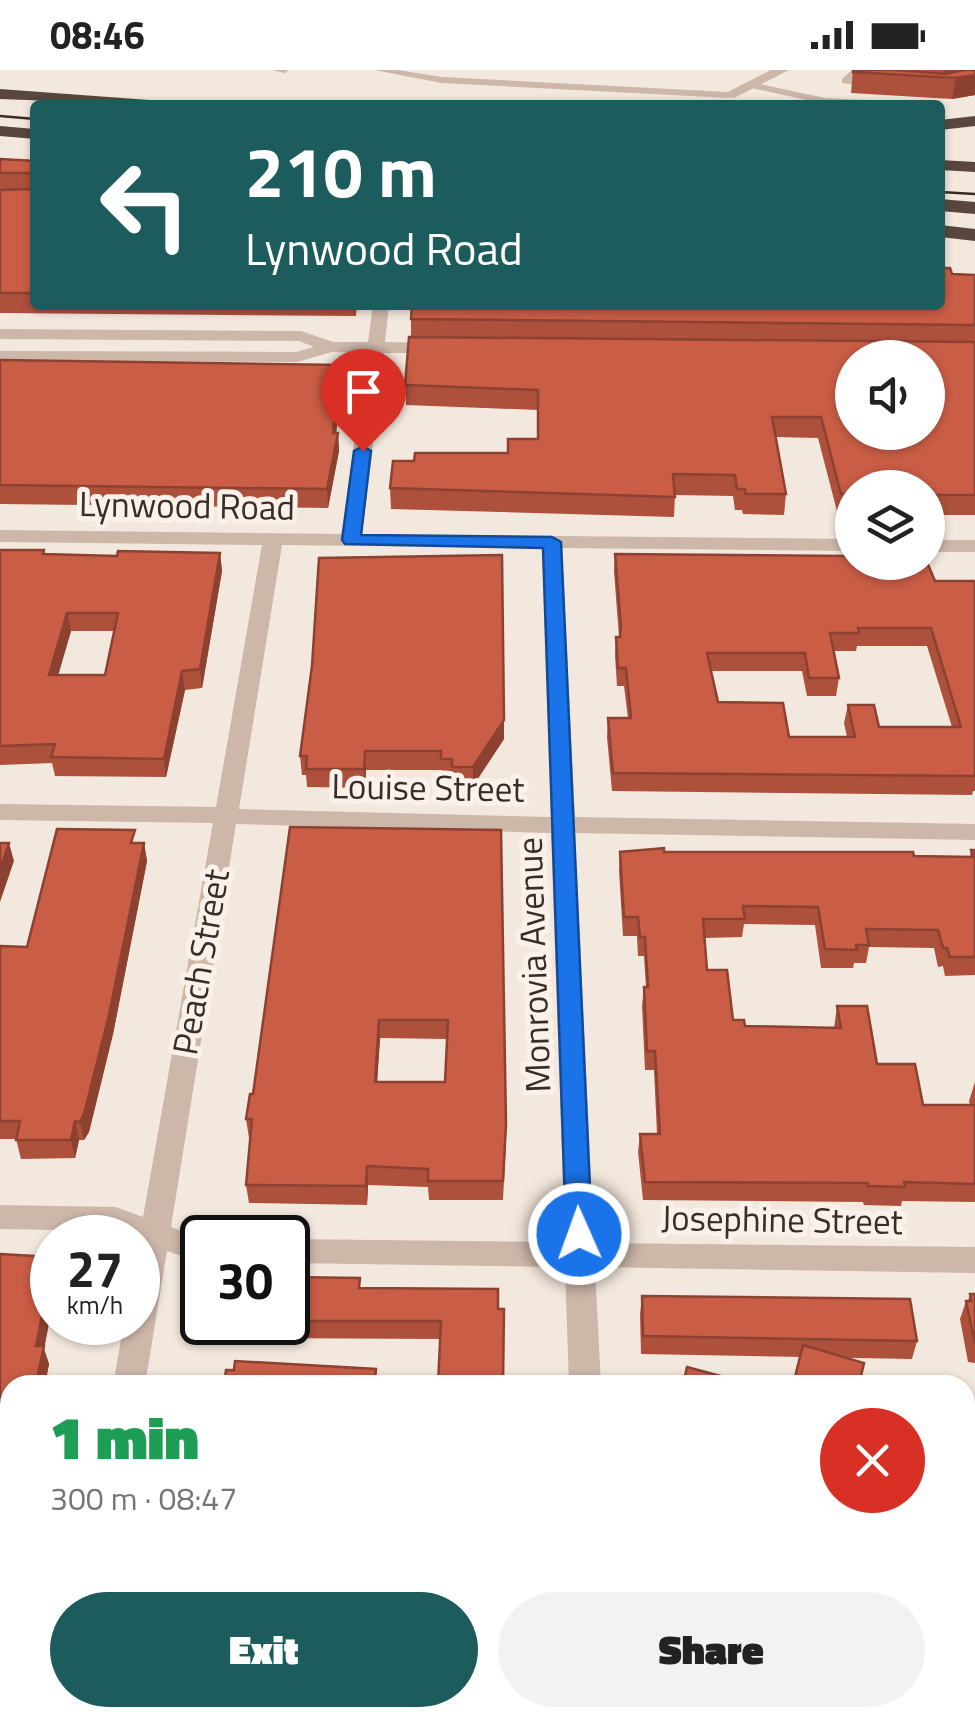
<!DOCTYPE html>
<meta charset="utf-8">
<style>
body{margin:0;font-family:"Titillium Web",sans-serif;background:#f2f2f2;color:#222;height:100vh;display:flex;flex-direction:column;font-size:38px;white-space:nowrap}
*{box-sizing:border-box;margin:0}
p{font-size:32px;color:#767676}
.icon{flex:none;width:55px;height:55px;fill:none;stroke:currentColor;stroke-width:2;stroke-linecap:round;stroke-linejoin:round}
.map{position:relative;flex:1;overflow:hidden}
.panel{position:absolute;left:0px;top:1305px;width:975px;height:352px;display:flex;flex-direction:column;background:#fff;border-radius:30px 30px 0 0;box-shadow:0 2px 8px #0004}
.panel>*{flex:none}
.top-card{position:absolute;left:30px;top:30px;width:915px;height:210px;border-radius:10px;box-shadow:0 2px 8px #0004;background:#1d5c5c;color:#fff;overflow:hidden}
.tools{position:absolute;left:835px;top:270px;display:grid;gap:20px}
.tools a{display:grid;place-items:center;width:110px;height:110px;border-radius:50%;background:#fff;box-shadow:0 2px 8px #0004;font-size:50px}
.speed{position:absolute;left:30px;top:1145px;display:flex;gap:20px;font-size:50px;font-weight:700;text-align:center}
.speed>*{display:grid;place-content:center;width:130px;height:130px;border-radius:50%;background:#fff;box-shadow:0 2px 8px #0004;line-height:1}
.speed small{font-size:25px;font-weight:400}
.speed .limit{border:5px solid #111;border-radius:15px;background:#fff;color:#111}
.pin{position:absolute;display:grid;place-items:center;width:85px;height:85px;color:#fff;margin:-102px -42px;border-radius:50% 50% 50% 0;rotate:-45deg;box-shadow:0 0 10px #0007}
.pin .icon{rotate:45deg}
.me{position:absolute;width:110px;margin:-55px;rotate:358deg;stroke-linejoin:round;filter:drop-shadow(0 0 8px #0008)}
.turn{display:flex;align-items:center;gap:35px;height:210px;padding:0 50px;font-size:45px}
.turn .icon{width:130px;height:130px;stroke-width:2.5}
.turn b{display:block;font-size:70px;line-height:85px}
.round{display:grid;place-items:center;flex:none;width:105px;height:105px;border-radius:52px;background:#f2f2f2}
.overview{display:flex;align-items:center;justify-content:space-between;height:170px;padding:0 50px}
h1{font-size:60px;font-weight:800;line-height:75px;color:#1e9e55}
.primary-button{display:flex;gap:20px;margin-top:auto;padding:20px 50px}
.primary-button a{flex:1;height:115px;border-radius:60px;background:#1d5c5c;color:#fff;font-size:40px;font-weight:800;line-height:115px;text-align:center}
.primary-button a+a{background:#f2f2f2;color:#222}
.status{display:flex;justify-content:space-between;align-items:center;height:70px;padding:0 50px;background:#fff;direction:ltr}
.status svg{height:28px;fill:currentColor}
.map>svg:first-child{display:block}
.lines{fill:none;stroke-linecap:round;stroke-linejoin:round}
.service{fill:#ccb7a9;fill-rule:evenodd}
.minor{fill:#ccb7a9;fill-rule:evenodd}
.motorway{fill:#5a4640;fill-rule:evenodd}
.tram{stroke:#392d29;stroke-width:2.5}
.wall{fill:#ad503c;fill-rule:evenodd}
.shaded-wall{fill:#8d4131}
.building{fill:#c95d46;stroke:#8d4131;stroke-width:2.5;fill-rule:evenodd}
.route{fill:#1a73e8;stroke:#114b97;stroke-width:2.5}
.labels{text-anchor:middle;stroke-width:10;stroke-linejoin:round;paint-order:stroke}
.street-label{font-size:35px;fill:#392d29;stroke:#faf2ea}
</style>
<div class="status"><b>08:46</b><svg viewBox="0 0 49 12"><path d="M0 12V9h3v3zM5 12V6h3v6zM10 12V3h3v9zM15 12V0h3v12zM26 1h20v11H26zM47 4h2v5h-2z"/></svg></div>
<div class="map">
<svg width="975" height="1657" viewBox="0 0 975 1657">
<rect width="100%" height="100%" fill="#f3e8de"/>
<g class="lines">
<g class="service">
<polygon points="273,0 289,0 284,3"/>
<polygon points="374,0 397,0 442,7 729,22 734,25 729,28 442,13"/>
<polygon points="852,0 863,0 853,9 878,13 873,16 842,13 842,9"/>
<polygon points="750,12 825,28 866,30 871,33 825,34 747,17 747,13"/>
</g>
<g class="minor">
<polygon points="771,0 789,0 734,28 722,25"/>
<path d="M373,235H389L385,272L438,273L447,278L438,283H384L362,464L852,469V481L562,478L575,747L975,754V770L575,763L594,1173L975,1177V1203L595,1197L601,1315H569L565,1197L288,1193V1169L565,1172L551,763L236,754L171,1157L202,1169V1193L167,1181L145,1315H113L124,1252H138V1168L115,1161L0,1159V1135L116,1137L143,1147L213,753L0,750V734L216,737L262,475L0,472V460L342,464L366,283L332,282L297,292L0,291V281L296,282L314,277L299,271L0,269V259L301,261L333,272H368ZM282,475L542,478L551,747L239,739Z"/>
<rect x="928" y="470" width="47" height="12"/>
<polygon points="965,1557 975,1560 975,1594 965,1591"/>
<polygon points="55,1648 91,1648 89,1657 53,1657"/>
</g>
<g class="motorway">
<polygon points="0,19 149,30 157,35 0,29"/>
<polygon points="975,46 975,56 940,60 940,50"/>
<polygon points="0,56 35,59 35,69 0,66"/>
<polygon points="940,90 975,92 975,102 940,100"/>
<polygon points="940,129 975,132 975,144 940,141"/>
<polygon points="940,155 975,159 975,171 940,167"/>
</g>
<g class="tram">
<polyline points="0,46 35,49"/>
<polyline points="940,122 975,124"/>
</g>
</g>
<g class="wall">
<polygon points="853,0 975,0 975,25 952,29 851,23"/>
<polygon points="0,89 35,91 35,235 357,235 356,246 0,243"/>
<polygon points="952,204 975,205 975,445 928,445 928,418 852,418 852,445 838,445 818,368 776,367 786,424 784,445 743,444 742,440 735,440 733,426 675,425 674,447 391,439 390,418 414,391 508,383 538,369 538,340 406,335 405,315 411,267 411,249"/>
<polygon points="0,290 340,295 341,313 336,363 338,363 339,381 328,438 0,434"/>
<path d="M0,480H44L45,484L117,486L220,483L222,501L202,618L185,620L166,707L55,706L52,693L0,695ZM71,561H114L105,605H58Z"/>
<path d="M615,484L935,511H975V721H973L972,725L612,721L607,667L608,648H628L624,616H617L615,585L616,567H619L614,501ZM857,576H927L952,657H879L848,635L844,653L847,667H789L718,632L711,601H802L807,626H836L839,608L834,581H856Z"/>
<polygon points="504,669 473,716 452,715 452,707 442,707 442,700 366,700 365,718 307,717 306,705 302,705 300,686"/>
<path d="M501,760L506,1072L503,1130H429L428,1117L368,1115L367,1135L249,1133L246,1115L251,1068H249L246,1049L253,1024ZM380,968L447,969L445,1012H377Z"/>
<polygon points="137,773 144,773 147,791 113,964 89,1062 84,1070 79,1070 75,1088 21,1089 16,1069 0,1069 0,876 27,877"/>
<polygon points="971,780 975,780 975,907 975,905 945,906 943,896 938,897 934,878 869,877 866,893 854,893 853,898 821,898 815,855 744,854 742,867 704,868 707,900 733,950 745,956 834,958 837,936 877,994 923,1035 970,1035 969,1031 975,1012 975,1132 902,1131 901,1136 864,1135 863,1132 643,1130 638,1082 640,1064 657,1064 654,1000 645,1000 642,936 644,917 646,917 644,886 638,886 637,866 623,866 619,801 620,782 970,787"/>
<polygon points="0,1184 52,1187 52,1237 44,1279 49,1294 45,1315 10,1315 10,1389 3,1419 9,1436 0,1483"/>
<polygon points="288,1207 498,1239 503,1315 438,1314 440,1269 244,1268 243,1262 229,1262 228,1252 288,1252"/>
<polygon points="970,1224 975,1224 975,1293 968,1292 960,1249 966,1231 968,1231"/>
<polygon points="642,1226 917,1271 912,1289 641,1284 640,1244"/>
<polygon points="965,1388 975,1391 975,1490 965,1487"/>
<polygon points="384,1648 467,1648 467,1656 391,1657"/>
<polygon points="580,1648 965,1648 971,1652 975,1657 504,1657 504,1649 578,1656"/>
</g>
<g class="shaded-wall">
<polygon points="945,0 975,0 975,25 952,29 956,8 944,7"/>
<polygon points="340,295 341,313 335,377 338,363 339,381 328,438 327,419"/>
<polygon points="220,483 222,501 202,618 200,599"/>
<polygon points="67,543 71,561 53,623 49,605"/>
<polygon points="182,601 185,620 166,707 164,689"/>
<polygon points="504,650 504,669 473,716 473,697"/>
<polygon points="365,681 366,700 365,718 364,699"/>
<polygon points="9,773 14,791 0,832 0,800"/>
<polygon points="144,773 147,791 113,964 89,1062 84,1070 80,1052"/>
<polygon points="379,950 380,968 376,1030 375,1012"/>
<polygon points="75,1051 79,1070 75,1088 71,1070"/>
<polygon points="367,1096 368,1115 367,1135 366,1116"/>
<polygon points="52,1194 52,1237 44,1279 49,1294 45,1315 36,1315 36,1276"/>
<polygon points="5,1366 10,1381 10,1389 3,1419 9,1436 0,1483 0,1389"/>
<polygon points="457,1648 467,1648 467,1656 444,1657"/>
</g>
<g class="building">
<polygon points="853,0 895,0 946,4 963,0 975,0 975,5 956,8 853,2"/>
<polygon points="0,89 35,91 35,106 32,103 0,103"/>
<polygon points="35,111 35,223 0,223 0,120 34,119"/>
<polygon points="940,198 950,198 952,204 975,205 975,255 411,249 412,235 940,235"/>
<path d="M409,267L975,272V425H928V418H852V424H841L821,347H772L786,424H745V419H737L735,405L673,404L675,427L390,418L393,391H414L415,383H508V369H538V320L405,315ZM852,288H928V362H852Z"/>
<polygon points="0,290 340,295 333,363 338,363 327,419 0,415"/>
<path d="M0,480H44L43,484L117,486L118,481L220,483L200,599L182,601L164,689L51,687L55,674L0,676ZM67,543H118L105,605H49Z"/>
<path d="M615,484L852,486V492H927L935,511H975V706L613,703L608,648H631L626,598H618L616,567H620L621,557ZM858,558H931L961,657H879L874,635H848L855,667H789L783,633L718,632L707,583H805L809,608H839L830,563H859Z"/>
<polygon points="502,485 504,650 473,697 452,697 452,689 441,689 441,681 365,681 364,699 306,699 307,686 300,686 312,596 319,488"/>
<path d="M290,757L501,760L506,1054L503,1111H428V1099L367,1096L366,1116L246,1115L252,1049H246L250,1024H253ZM379,950H448L445,1012H375Z"/>
<polygon points="57,759 135,760 131,773 144,773 109,945 84,1044 80,1052 75,1051 71,1070 16,1070 20,1051 0,1051 0,876 27,877"/>
<polygon points="0,773 9,773 0,800"/>
<polygon points="664,778 664,782 913,782 914,786 973,787 971,780 975,780 975,887 950,887 947,878 943,878 938,860 866,859 869,875 856,875 857,880 825,879 818,837 743,836 745,849 703,849 707,900 727,900 733,950 744,950 745,956 841,958 837,936 867,936 877,994 915,994 923,1035 975,1035 975,1114 904,1112 905,1117 868,1116 868,1113 645,1112 640,1064 660,1064 655,981 647,981 644,917 648,917 645,867 640,867 638,847 624,847 620,782"/>
<polygon points="0,1184 52,1187 52,1194 36,1276 44,1276 36,1313 10,1315 10,1366 5,1366 0,1389"/>
<polygon points="288,1207 360,1208 359,1218 498,1219 498,1239 504,1239 503,1315 224,1315 226,1300 234,1300 235,1291 376,1299 375,1311 438,1314 441,1251 288,1251"/>
<polygon points="970,1224 975,1224 975,1274 966,1231 971,1231"/>
<polygon points="642,1226 910,1229 917,1271 643,1266"/>
<polygon points="803,1275 864,1293 859,1315 793,1315"/>
<polygon points="687,1297 754,1315 683,1315"/>
<polygon points="915,1309 935,1315 914,1315"/>
<polygon points="965,1388 975,1391 975,1471 965,1468"/>
<polygon points="965,1641 973,1643 971,1652 975,1653 975,1657 678,1657 648,1648 965,1648"/>
<polygon points="173,1648 364,1648 363,1657 172,1657"/>
<polygon points="394,1648 457,1648 444,1657 400,1657"/>
<polygon points="505,1648 568,1648 578,1656 580,1648 624,1648 622,1657 513,1657 504,1649"/>
</g>
<polygon class="route" points="363,376 371,381 361,465 552,467 561,472 592,1164 589,1171 579,1175 569,1171 566,1164 543,478 345,474 342,470 354,381"/>
<g class="labels">
<g class="street-label">
<text transform="translate(187 436) rotate(1)" y="12">Lynwood Road</text>
<text transform="translate(428 718) rotate(1)" y="12">Louise Street</text>
<text transform="translate(201 892) rotate(-80)" y="12">Peach Street</text>
<text transform="translate(534 895) rotate(-92)" y="12">Monrovia Avenue</text>
<text transform="translate(782 1150) rotate(1)" y="12">Josephine Street</text>
</g>
</g>
</svg>
<div class="tools">
<a><svg class="icon" aria-label="sound" viewBox="0 0 24 24"><path d="M4 9h4l5-4v14l-5-4H4zM17 9q2 3 0 6"/></svg></a>
<a><svg class="icon" aria-label="layers" viewBox="0 0 24 24"><path d="M12 4l9 5-9 5-9-5zM3 14l9 5 9-5"/></svg></a>
</div>
<div class="speed"><div>27<small>km/h</small></div><div class="limit">30</div></div>
<div class="pin" style="left:363px;top:381px;background:#d93025"><svg class="icon" aria-label="arrive" viewBox="0 0 24 24"><path d="M6 21V4h12l-3 4 3 4H6"/></svg></div>
<svg class="me" style="left:579px;top:1164px" viewBox="-20 -20 40 40"><circle r="17" fill="#1a73e8" stroke="#fff" stroke-width="3"/><path d="M0-11L8 9 0 5-8 9z" fill="#fff"/></svg>
<div class="top-card">
<div class="turn"><svg class="icon" aria-label="left" viewBox="0 0 24 24"><path d="M17 20v-9H6M10 6l-5 5 5 5"/></svg><div><b>210 m</b>Lynwood Road</div></div>
</div>
<section class="panel">
<div class="overview"><div><h1>1 min</h1><p>300 m · 08:47</p></div><a class="round" style="background:#d93025;color:#fff"><svg class="icon" aria-label="close" viewBox="0 0 24 24"><path d="M6 6l12 12M18 6L6 18"/></svg></a></div>
<div class="primary-button"><a>Exit</a><a>Share</a></div>
</section>
</div>
